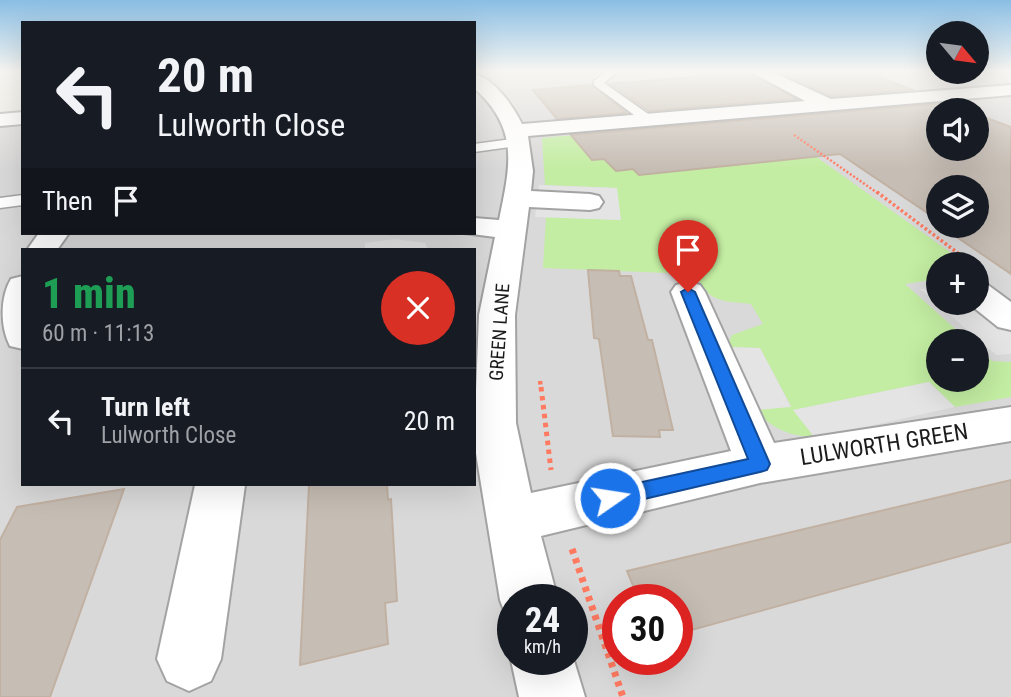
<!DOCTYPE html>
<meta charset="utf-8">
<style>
body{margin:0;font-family:"Roboto Condensed",sans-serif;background:#20242c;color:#f1f3f6;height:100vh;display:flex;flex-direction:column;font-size:26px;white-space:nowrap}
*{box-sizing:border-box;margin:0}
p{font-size:23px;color:#9ea1a6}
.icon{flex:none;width:38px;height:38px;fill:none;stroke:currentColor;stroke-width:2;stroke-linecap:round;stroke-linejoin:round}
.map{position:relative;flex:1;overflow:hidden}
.panel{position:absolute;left:21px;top:248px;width:455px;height:238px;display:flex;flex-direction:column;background:#171b24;border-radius:0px;box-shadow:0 7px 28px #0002}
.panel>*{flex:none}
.guide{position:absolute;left:21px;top:21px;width:455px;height:214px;border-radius:0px;box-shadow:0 7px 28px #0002;background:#171b24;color:#f1f3f6;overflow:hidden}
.needle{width:46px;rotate:119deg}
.buttons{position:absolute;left:926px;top:21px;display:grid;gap:14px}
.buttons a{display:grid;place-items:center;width:63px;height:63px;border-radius:50%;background:#171b24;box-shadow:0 7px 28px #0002;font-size:35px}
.speed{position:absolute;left:497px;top:584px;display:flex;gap:14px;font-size:35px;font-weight:700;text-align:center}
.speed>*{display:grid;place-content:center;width:91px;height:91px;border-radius:50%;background:#171b24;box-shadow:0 7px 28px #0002;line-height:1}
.speed small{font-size:18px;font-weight:400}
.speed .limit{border:10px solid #d22;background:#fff;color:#111}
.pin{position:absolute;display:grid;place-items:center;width:60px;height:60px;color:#fff;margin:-72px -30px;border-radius:50% 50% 50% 0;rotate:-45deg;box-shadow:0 0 7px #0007}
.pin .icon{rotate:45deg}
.me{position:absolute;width:77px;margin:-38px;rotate:77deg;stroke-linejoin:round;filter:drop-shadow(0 0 5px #0008)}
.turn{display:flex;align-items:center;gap:24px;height:147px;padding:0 21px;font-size:32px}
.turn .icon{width:91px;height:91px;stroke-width:2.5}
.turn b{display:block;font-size:49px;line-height:60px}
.then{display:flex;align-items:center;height:66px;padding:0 21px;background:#0003;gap:14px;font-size:26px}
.round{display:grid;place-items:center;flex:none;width:74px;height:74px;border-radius:37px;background:#20242c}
.summary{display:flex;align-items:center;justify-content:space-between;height:119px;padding:0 21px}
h1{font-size:42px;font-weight:800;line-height:52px;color:#1e9e55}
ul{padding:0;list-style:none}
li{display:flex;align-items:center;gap:21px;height:105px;padding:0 21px;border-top:2px solid #363941}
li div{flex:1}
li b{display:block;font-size:26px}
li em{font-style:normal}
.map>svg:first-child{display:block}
.residential{fill:#dad9d9;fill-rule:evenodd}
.grass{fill:#c3eda2}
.parking{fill:#e4e4e4}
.building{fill:#c6bdb4;stroke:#c1b1a2;stroke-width:2}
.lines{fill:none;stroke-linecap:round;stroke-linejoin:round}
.service-casing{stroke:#a3a3a3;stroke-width:3}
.minor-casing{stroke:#a3a3a3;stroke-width:4}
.path-far4{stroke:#ff7a61;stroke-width:2.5;stroke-dasharray:2 2;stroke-linecap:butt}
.path-far3{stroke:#ff7a61;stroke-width:3.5;stroke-dasharray:2.5 2.5;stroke-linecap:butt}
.path-far2{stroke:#ff7a61;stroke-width:4.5;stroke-dasharray:3.5 3.5;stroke-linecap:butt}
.path-far1{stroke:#ff7a61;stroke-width:5;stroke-dasharray:4.5 4.5;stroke-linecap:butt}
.path{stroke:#ff7a61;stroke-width:7;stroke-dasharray:5 5;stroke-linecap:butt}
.service{fill:#fff;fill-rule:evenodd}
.minor{fill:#fff;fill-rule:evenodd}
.route{fill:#1a73e8;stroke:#114b97;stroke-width:2}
.labels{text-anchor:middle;stroke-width:5;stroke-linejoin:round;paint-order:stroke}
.street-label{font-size:19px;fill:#1c1c1c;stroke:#fff}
.near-street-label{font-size:23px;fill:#1c1c1c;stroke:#fff}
</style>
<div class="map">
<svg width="1011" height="697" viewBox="0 0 1011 697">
<rect width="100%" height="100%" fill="#eeeae1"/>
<path class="residential" d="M474,71H1011V697H0V115L23,112V233H474ZM938,110H976V149H938ZM938,187H976V226H938ZM23,250H474V485H23ZM938,264H976V303H938ZM938,341H976V380H938ZM513,600H572V660H513ZM618,600H677V660H618Z"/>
<path class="grass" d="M756,119L766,121L954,255L948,264H938V279L905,284L969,341H938V380H976L977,348L992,361L1011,362V397L955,407L929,382L794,410L815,438C789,435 773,430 756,410L791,406L760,348L727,347L732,335L763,324L751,304C737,302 717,303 707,292C701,285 699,279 692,274L543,268L546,217L621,220L616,188L545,185L542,138Z"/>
<g class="parking">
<polygon points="539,185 617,188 621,220 535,217"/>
<polygon points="395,239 425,243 428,249 439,250 365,250 365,243"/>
<polygon points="938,288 938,303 976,303 1011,328 1011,354 996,355 920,289"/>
<polygon points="727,347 760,348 791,407 756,410"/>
<polygon points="929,382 955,407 815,438 793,410"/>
</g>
<g class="building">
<polygon points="699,71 747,71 796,99 649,111 610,84 708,76"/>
<polygon points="776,71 863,71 913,90 831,96"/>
<polygon points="591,85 627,113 557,119 533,90"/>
<polygon points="948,103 968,110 938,110 938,149 976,149 976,114 1011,127 1011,274 948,231 954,230 947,226 976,226 976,187 938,187 938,220 840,154 639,175 633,169 616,171 604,159 592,160 571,135"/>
<polygon points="588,270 619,271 620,276 631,276 648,340 652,340 673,430 659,430 660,437 613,436 599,339 594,338"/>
<polygon points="1011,480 1011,542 677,634 677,600 639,600 627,571"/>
<polygon points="309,485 387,485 388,500 391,499 397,601 385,603 388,644 300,665"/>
<polygon points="124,489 50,697 0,697 0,540 17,507"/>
</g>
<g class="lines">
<g class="service-casing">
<g id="service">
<polygon points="607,71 618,71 604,83 654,118 654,124 646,124 594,85 594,81"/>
<polygon points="520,138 527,142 525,145 474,152 474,144"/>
<polygon points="23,195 23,205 0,208 0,198"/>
</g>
</g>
<g class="minor-casing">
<g id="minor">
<path d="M749,71H770L831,99L1011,85V95L528,136L533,171L531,191L590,194L599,196L603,202L599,208L590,210L529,207L515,315L516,423L531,493L731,451L671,292L676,285L688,282L700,285L705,292L774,443L1011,407V441L760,483L541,536L558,600H513V622L508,621L500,600L474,441L479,315L495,237L464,233H474V218L499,220C510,166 520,129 474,88V74C495,79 513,106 522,124L805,101Z"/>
<polygon points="23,112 23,124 0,126 0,114"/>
<polygon points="39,233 69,233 57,250 27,250"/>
<path d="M23,276V349L10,346C0,327 0,297 11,279Z"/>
<polygon points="976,282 988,285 1011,302 1011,330 998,327 968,303 976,303"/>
<polygon points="195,485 245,485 221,659 211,681 189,691 167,681 157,659"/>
<polygon points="572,654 585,697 519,697 511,660 513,657 513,660 572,660"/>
</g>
</g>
<polyline class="path-far4" points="794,135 879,194"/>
<polyline class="path-far3" points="877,192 971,263"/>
<polyline class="path-far2" points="540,381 541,388"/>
<polyline class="path-far1" points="541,387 551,470"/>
<polyline class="path" points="572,549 623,697"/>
<use href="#service" class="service"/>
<use href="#minor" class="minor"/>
</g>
<linearGradient id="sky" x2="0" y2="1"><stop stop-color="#8abee4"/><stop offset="0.42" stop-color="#f7f6f2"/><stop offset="1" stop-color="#f7f6f2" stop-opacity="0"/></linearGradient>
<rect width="1011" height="169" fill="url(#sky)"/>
<polygon class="route" points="688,288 695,292 770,464 767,470 760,472 610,507 603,505 600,498 603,492 610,489 748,459 681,292"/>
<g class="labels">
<g class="street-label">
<text transform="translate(499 332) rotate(-86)" y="7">GREEN LANE</text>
</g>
<g class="near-street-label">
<text transform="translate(884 444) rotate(-9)" y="8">LULWORTH GREEN</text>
</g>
</g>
</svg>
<div class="buttons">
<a><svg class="needle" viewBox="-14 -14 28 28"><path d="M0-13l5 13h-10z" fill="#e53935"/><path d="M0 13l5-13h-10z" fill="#9ea1a6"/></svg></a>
<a><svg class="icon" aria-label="sound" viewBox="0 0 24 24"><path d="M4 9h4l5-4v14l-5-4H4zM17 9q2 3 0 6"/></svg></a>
<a><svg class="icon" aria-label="layers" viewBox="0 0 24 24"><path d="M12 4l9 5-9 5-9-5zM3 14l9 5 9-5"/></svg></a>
<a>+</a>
<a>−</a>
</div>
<div class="speed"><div>24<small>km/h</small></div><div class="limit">30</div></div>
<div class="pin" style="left:688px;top:292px;background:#d93025"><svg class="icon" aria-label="arrive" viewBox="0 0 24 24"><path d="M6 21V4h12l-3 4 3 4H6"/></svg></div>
<svg class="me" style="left:610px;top:498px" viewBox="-20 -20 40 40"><circle r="17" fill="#1a73e8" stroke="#fff" stroke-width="3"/><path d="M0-11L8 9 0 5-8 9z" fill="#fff"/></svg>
<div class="guide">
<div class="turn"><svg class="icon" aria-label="left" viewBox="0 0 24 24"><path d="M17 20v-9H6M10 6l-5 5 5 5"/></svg><div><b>20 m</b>Lulworth Close</div></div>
<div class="then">Then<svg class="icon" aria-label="arrive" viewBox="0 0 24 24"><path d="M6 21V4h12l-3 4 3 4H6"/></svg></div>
</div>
<section class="panel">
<div class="summary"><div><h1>1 min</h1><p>60 m · 11:13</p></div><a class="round" style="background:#d93025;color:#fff"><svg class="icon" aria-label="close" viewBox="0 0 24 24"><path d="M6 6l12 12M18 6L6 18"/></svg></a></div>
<ul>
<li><svg class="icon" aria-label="left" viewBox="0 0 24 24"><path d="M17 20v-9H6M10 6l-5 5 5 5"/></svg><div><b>Turn left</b><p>Lulworth Close</p></div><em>20 m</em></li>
</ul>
</section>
</div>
